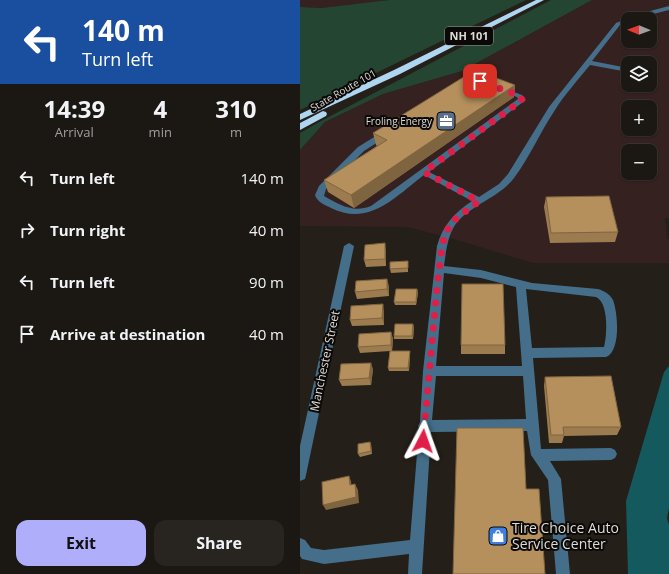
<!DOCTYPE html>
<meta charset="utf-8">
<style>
body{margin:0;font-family:"Open Sans",sans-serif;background:#282420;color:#f1f3f6;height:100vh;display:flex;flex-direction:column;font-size:15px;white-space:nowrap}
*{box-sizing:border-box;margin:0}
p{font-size:13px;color:#a09f9f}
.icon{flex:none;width:22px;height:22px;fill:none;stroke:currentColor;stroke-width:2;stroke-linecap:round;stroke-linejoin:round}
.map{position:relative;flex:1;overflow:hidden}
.drawer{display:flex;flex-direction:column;background:#1b1712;width:300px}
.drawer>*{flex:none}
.guide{background:#1a4fa0;color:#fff;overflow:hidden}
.needle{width:26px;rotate:271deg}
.controls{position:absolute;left:321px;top:12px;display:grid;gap:8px}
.controls a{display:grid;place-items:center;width:36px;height:36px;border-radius:8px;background:#1b1712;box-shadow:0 1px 3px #0004,0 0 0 1px #393632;font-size:20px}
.pin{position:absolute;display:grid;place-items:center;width:34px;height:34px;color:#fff;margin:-17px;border-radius:8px;box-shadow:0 2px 6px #0006}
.me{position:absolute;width:44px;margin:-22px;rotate:4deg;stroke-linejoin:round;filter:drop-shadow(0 0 3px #0008)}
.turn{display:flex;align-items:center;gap:14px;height:84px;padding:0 16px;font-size:18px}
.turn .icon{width:52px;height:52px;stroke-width:2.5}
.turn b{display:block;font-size:28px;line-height:34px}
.eta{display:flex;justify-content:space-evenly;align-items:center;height:68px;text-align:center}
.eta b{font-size:24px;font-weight:700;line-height:28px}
.cta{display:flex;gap:8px;margin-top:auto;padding:8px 16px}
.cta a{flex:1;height:46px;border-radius:12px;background:#afaefa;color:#111;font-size:16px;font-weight:700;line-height:46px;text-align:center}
.cta a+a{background:#282420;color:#f1f3f6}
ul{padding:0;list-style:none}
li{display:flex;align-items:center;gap:12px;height:52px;padding:0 16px}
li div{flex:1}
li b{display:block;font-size:15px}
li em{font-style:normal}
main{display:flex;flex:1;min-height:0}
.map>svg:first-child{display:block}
.industrial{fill:#342120;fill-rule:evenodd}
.green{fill:#244532}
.water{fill:#13595d}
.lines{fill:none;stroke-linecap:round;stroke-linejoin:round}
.minor{fill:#446e89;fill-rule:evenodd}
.highway{fill:#aed6f1;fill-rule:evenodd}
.wall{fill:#9c7b4f}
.shaded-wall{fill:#7f6440}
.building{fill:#b58f5c;stroke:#7f6440}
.route{stroke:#e11d48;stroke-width:7;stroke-dasharray:0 12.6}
.labels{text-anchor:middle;stroke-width:4;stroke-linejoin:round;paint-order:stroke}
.far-street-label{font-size:10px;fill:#dfdbd7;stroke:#0b0907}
.far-poi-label{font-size:10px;fill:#dfdbd7;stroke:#0b0907;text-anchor:end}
.shield{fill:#0b0907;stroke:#9f9c99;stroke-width:1}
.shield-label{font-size:11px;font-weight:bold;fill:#dfdbd7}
.street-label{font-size:12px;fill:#dfdbd7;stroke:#0b0907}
.near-poi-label{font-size:14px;fill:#dfdbd7;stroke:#0b0907;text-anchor:start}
</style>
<main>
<section class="drawer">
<div class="guide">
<div class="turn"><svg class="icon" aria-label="left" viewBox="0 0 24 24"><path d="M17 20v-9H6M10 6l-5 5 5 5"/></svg><div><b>140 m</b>Turn left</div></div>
</div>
<div class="eta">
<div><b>14:39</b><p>Arrival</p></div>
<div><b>4</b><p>min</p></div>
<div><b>310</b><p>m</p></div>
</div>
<ul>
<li><svg class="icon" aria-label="left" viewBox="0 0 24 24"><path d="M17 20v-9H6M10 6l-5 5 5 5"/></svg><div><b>Turn left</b></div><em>140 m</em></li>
<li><svg class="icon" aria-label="right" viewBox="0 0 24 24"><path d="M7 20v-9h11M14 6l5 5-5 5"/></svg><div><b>Turn right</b></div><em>40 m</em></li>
<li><svg class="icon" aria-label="left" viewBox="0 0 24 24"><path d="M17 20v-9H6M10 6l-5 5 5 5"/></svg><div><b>Turn left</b></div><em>90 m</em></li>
<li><svg class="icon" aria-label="arrive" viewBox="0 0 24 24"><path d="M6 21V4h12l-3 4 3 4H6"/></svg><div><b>Arrive at destination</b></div><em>40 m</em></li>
</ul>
<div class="cta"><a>Exit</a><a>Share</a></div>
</section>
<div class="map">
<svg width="369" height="574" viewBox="0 0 369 574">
<rect width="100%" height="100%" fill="#241f18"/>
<g class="industrial">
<polygon points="0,0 89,0 21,8 0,7"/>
<path d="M292,0H369V218H365L367,238L369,239V263H233L150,238L107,227L0,226V150L25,122L83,94L162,71ZM328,19H350V41H328ZM328,63H350V85H328ZM328,107H350V129H328ZM328,151H350V173H328Z"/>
</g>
<g class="green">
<polygon points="89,0 226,0 0,110 0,7 21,8"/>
<polygon points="251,0 292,0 162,71 83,94 25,122 0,150 0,133 21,121"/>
</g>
<polygon class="water" points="369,366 369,508 367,518 369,525 369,574 328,574 326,501 364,372"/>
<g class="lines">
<g class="minor">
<path d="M369,6V10L334,19H328V21L320,25L292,61L328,68V72L290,65C278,80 265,94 255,110C240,132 230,157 214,178C199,198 168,206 155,225C147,238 146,252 144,266L181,270L232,283L298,289C304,291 310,294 313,300C318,313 321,351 306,357L233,358L241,449L311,448L315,450L317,454L315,458L311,460L250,461L261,479L270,574H256L248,480L231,455L227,431L131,432L122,574H108L109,554L24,564L2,559L0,556V538L5,540L11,548L24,550L110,540L119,429L118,426L120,422L123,371L137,246C143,225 154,213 172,201L124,175C95,197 69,227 31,208C25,205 17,202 15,195L19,186L58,147L170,78L182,80L222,95L226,100L129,172L179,197L199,184L208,174L249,107L316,23L335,15ZM171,82L179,83L217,97L218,99L71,206C53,213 40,205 24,196L26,189L64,151ZM144,273L181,278L216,287L222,366H136ZM226,289L296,297C309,303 307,335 304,347L232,348ZM136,376H223L226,419L132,420Z"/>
<polygon points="49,243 54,246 6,475 5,479 0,481 0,446 44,246"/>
</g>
<g class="highway">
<polygon points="236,0 244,0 100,74 0,120 0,114 94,70"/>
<polygon points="23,111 26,112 27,114 26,116 0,130 0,123"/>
</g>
</g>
<g class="wall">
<polygon points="215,85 214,97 54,208 28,192 24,180 77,146 76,145 73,133"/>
<polygon points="246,197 318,232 315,242 250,243 244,207"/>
<polygon points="86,251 86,266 66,267 64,260"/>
<polygon points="108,261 108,272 91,273 90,269"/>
<polygon points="89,286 89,296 57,299 55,292"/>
<polygon points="117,289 118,293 116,305 95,305 94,302"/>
<polygon points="84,311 84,325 52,326 50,320"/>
<polygon points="114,327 113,339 94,339 94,336"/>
<polygon points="91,332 93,339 92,351 110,354 109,371 89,371 88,368 90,351 60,353 58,347"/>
<rect x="161" y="345" width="44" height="9"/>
<polygon points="73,369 71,385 42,386 39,380"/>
<polygon points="245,377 321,427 317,435 264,436 262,443 249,443 244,386"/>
<polygon points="70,442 71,444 72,454 60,457 58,454"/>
</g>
<g class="shaded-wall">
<polygon points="215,85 214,97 54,208 51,195"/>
<polygon points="85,243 86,251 86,266 85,259"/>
<polygon points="87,279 89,286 89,296 87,289"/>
<polygon points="117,289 118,293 116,305 116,302"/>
<polygon points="83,304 84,311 84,325 82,318"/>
<polygon points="113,324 114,327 113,339 112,336"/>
<polygon points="91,332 93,339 92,351 91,345"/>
<polygon points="110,351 110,354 109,371 108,368"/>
<polygon points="71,363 73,369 71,385 69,378"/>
<polygon points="70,442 71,444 72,454 71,451"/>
<polygon points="49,476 51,481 52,491 50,485"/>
<polygon points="55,484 58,490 59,503 26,510 23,505"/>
</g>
<g class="building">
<polygon points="175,70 215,85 51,195 24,180 87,140 73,133"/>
<polygon points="309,196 318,232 251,233 246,197"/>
<polygon points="85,243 85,259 64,260 65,245"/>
<polygon points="108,261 108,268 90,269 90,262"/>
<polygon points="87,279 87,289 55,292 56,281"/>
<polygon points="162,284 203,284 205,345 161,345"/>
<polygon points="96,289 117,289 116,302 94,302"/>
<polygon points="83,304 82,318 50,320 51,306"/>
<polygon points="95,324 113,324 112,336 94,336"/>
<polygon points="91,332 91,345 58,347 59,334"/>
<polygon points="90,351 110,351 108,368 88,368"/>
<polygon points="71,363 69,378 39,380 41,364"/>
<polygon points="311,376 321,427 263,427 264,435 251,435 245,377"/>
<polygon points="157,428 223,428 226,489 239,489 245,574 153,574"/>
<polygon points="70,442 71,451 58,454 58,444"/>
<polygon points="49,476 50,485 55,484 56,497 23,505 22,482"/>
</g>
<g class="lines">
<polyline class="route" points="123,441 137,288 142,246 146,232 153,221 179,201 124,172 222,100 220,96 180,81"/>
</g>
<defs>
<g id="office-square" transform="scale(1)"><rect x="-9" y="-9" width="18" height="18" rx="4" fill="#5c6f8a" stroke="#0b0907"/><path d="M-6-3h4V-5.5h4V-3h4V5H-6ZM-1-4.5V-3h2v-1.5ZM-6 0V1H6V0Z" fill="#fff"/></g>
<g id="shop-square" transform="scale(1)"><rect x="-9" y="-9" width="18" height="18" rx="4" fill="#3f7fe0" stroke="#0b0907"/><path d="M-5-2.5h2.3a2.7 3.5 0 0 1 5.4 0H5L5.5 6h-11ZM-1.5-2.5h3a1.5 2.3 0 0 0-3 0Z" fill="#fff"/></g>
</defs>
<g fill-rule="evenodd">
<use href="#office-square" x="146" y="121"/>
<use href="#shop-square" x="198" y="536"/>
</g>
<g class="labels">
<g class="far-street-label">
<text transform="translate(43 90) rotate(-30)" y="4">State Route 101</text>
</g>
<g class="far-poi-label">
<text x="132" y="125">Froling Energy</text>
</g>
<rect class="shield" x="145" y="27" width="48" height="18" rx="3"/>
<g class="shield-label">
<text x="169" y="40">NH 101</text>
</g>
<g class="street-label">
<text transform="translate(25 361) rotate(-78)" y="4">Manchester Street</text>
</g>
<g class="near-poi-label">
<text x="212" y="533">Tire Choice Auto<tspan x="212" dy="16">Service Center</tspan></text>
</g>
</g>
</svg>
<div class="controls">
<a><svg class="needle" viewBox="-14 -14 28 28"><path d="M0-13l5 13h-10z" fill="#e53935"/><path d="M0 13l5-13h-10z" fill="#a09f9f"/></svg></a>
<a><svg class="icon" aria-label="layers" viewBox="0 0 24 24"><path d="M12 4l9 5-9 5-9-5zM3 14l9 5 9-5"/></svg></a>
<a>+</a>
<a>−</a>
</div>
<div class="pin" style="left:180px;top:81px;background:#d93025"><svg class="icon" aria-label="arrive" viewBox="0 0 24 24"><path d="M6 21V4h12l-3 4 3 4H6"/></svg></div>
<svg class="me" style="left:123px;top:441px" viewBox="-20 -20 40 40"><path d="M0-17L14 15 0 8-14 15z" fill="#e11d48" stroke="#fff" stroke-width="4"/></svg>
</div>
</main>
